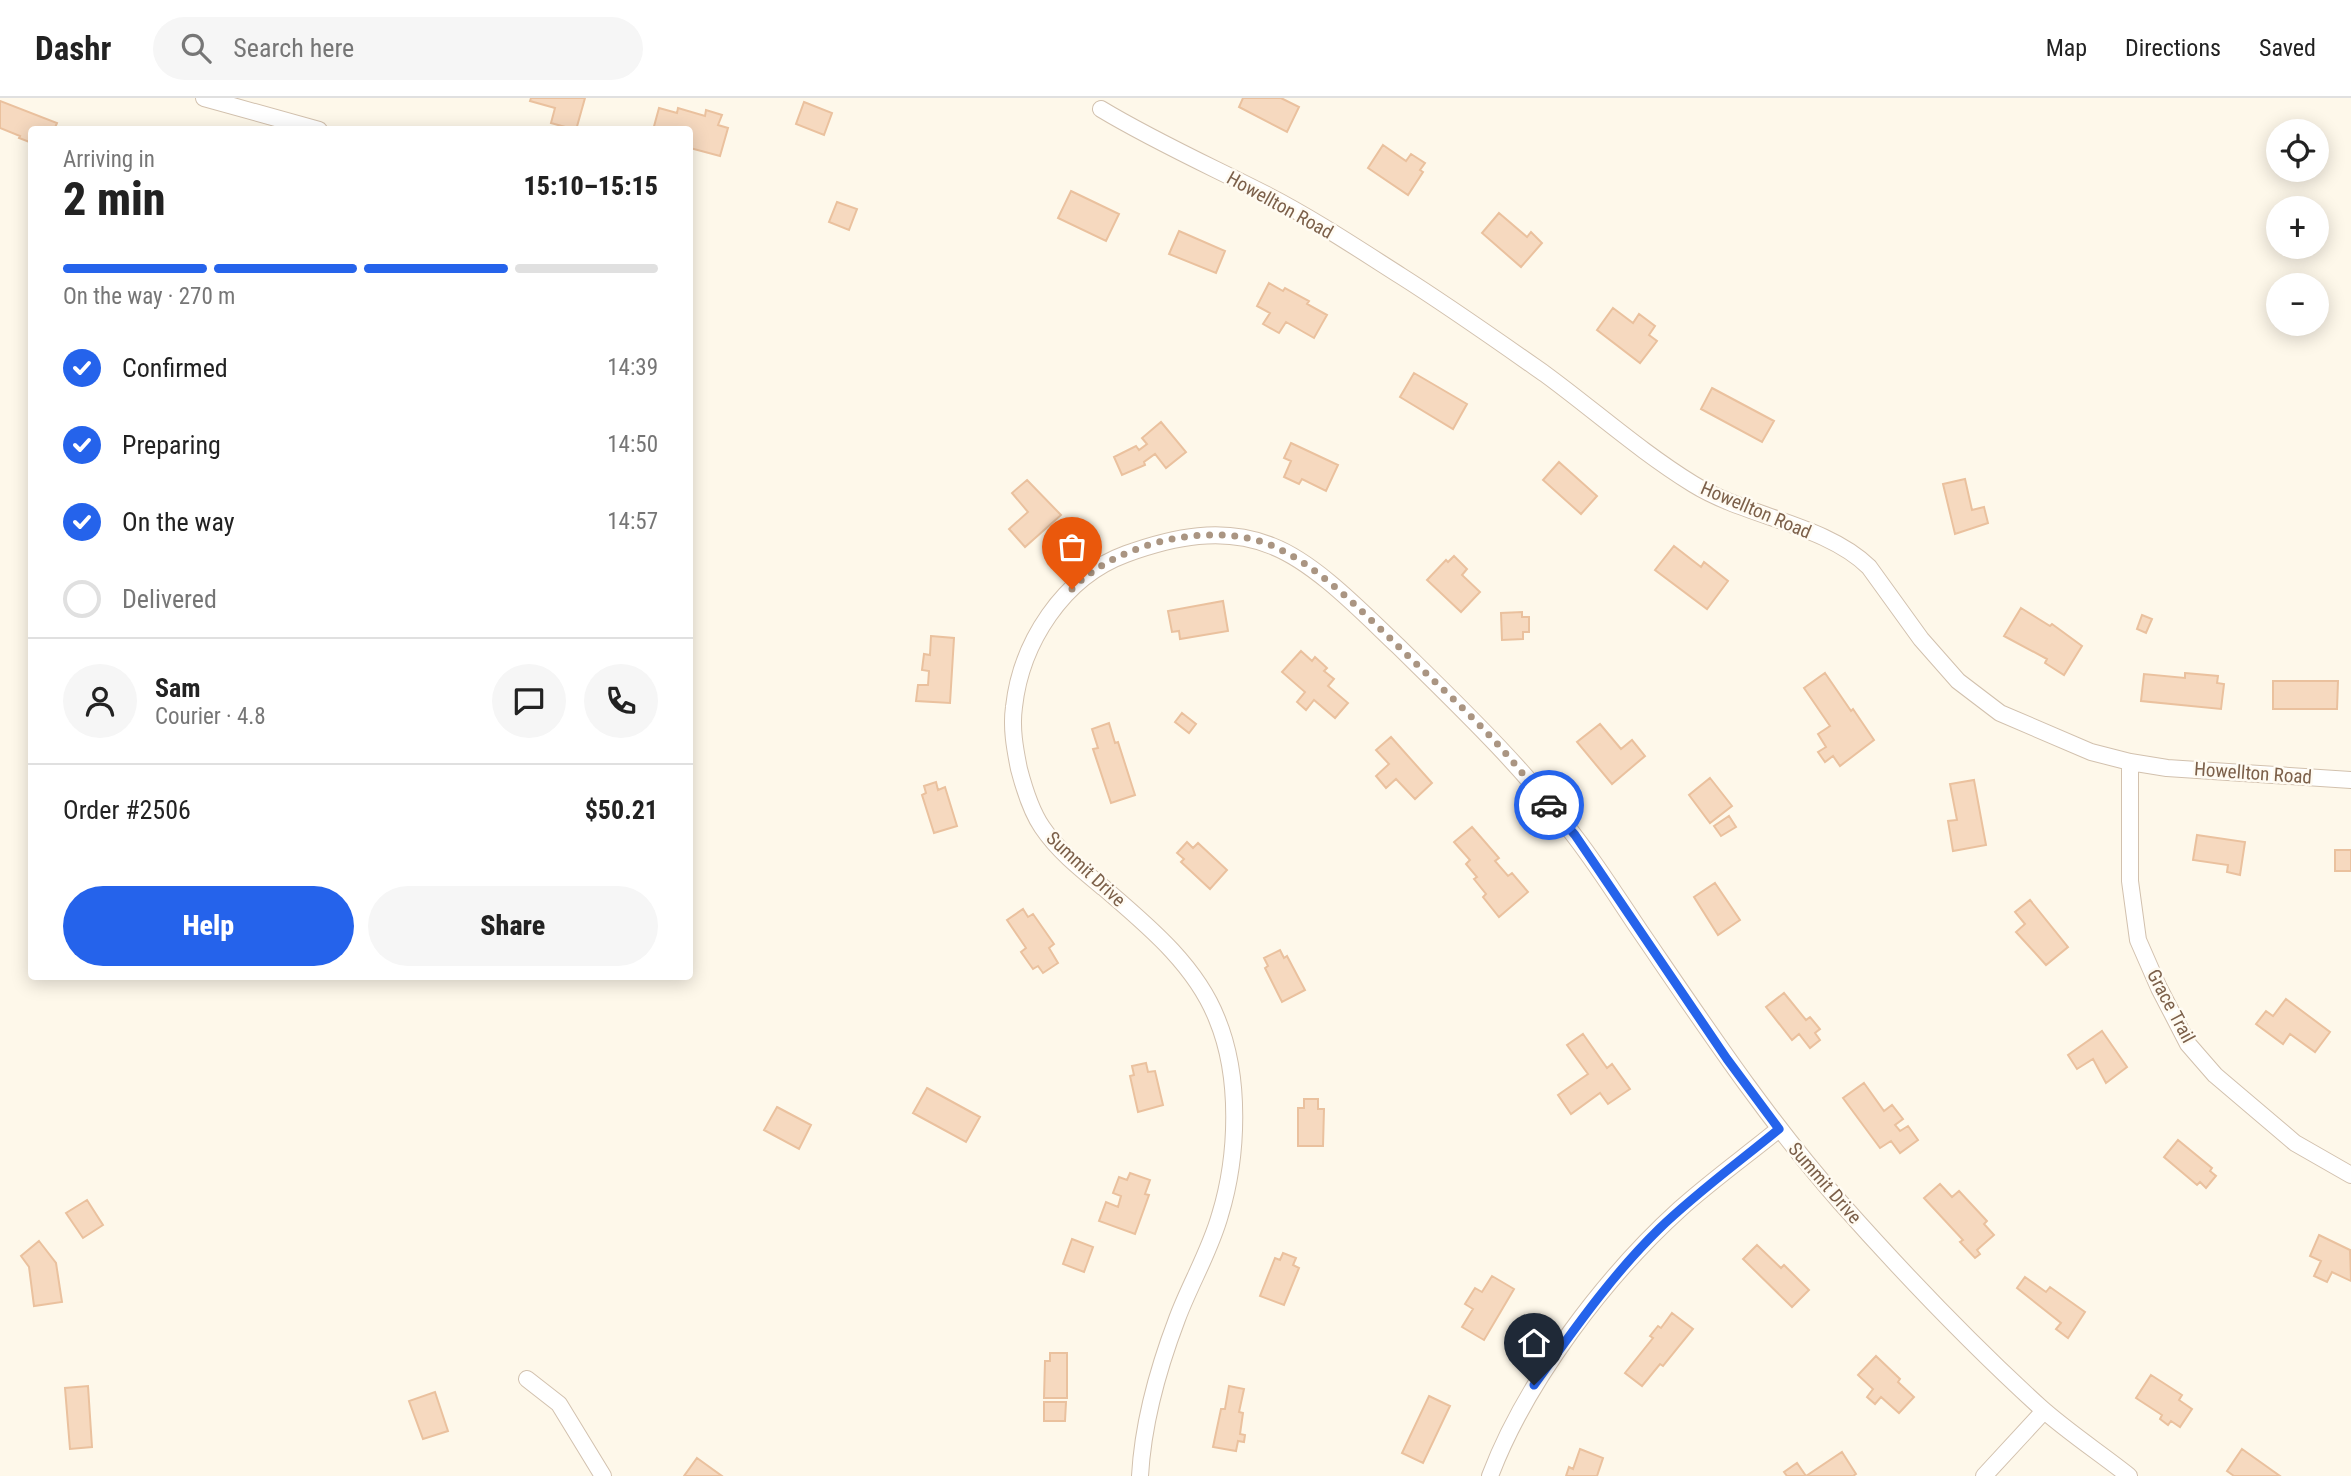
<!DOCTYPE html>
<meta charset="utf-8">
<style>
body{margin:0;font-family:"Roboto Condensed",sans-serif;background:#f6f6f6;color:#222;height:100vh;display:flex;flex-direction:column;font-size:26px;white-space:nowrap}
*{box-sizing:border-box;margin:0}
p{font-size:23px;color:#767676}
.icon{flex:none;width:38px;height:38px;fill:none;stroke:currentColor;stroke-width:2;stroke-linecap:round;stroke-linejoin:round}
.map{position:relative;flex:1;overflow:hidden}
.side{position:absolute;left:28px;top:28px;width:665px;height:854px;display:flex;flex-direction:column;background:#fff;border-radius:7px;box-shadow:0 4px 18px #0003}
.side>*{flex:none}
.tools{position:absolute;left:2266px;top:21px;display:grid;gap:14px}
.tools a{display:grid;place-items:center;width:63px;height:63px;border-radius:50%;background:#fff;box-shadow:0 4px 18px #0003;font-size:35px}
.pin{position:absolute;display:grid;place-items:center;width:60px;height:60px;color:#fff;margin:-72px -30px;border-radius:50% 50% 50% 0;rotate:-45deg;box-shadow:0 0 7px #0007}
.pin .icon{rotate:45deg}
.courier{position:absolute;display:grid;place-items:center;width:70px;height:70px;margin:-35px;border:5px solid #2563eb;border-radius:50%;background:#fff;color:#222;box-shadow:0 2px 9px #0007}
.headline em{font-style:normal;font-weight:800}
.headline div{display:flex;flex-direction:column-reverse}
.headline{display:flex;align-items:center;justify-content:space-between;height:119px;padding:0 35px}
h1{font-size:46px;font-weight:800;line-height:52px}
.bar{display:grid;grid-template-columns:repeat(4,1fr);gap:10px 7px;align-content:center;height:84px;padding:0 35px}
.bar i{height:9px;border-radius:5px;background:#e0e0e0}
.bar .on{background:#2563eb}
.bar p{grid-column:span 4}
.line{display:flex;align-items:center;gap:18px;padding:0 35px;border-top:2px solid #e0e0e0}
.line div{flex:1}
.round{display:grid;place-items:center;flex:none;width:74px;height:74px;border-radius:37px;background:#f6f6f6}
ol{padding:0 35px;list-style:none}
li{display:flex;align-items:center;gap:21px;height:77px}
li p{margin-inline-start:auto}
li .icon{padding:7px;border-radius:50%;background:#2563eb;color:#fff;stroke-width:4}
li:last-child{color:#767676}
li i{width:38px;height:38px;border:4px solid #e0e0e0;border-radius:50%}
.action{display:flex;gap:14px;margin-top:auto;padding:14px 35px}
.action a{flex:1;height:80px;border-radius:42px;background:#2563eb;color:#fff;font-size:28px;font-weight:800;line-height:80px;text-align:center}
.action a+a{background:#f6f6f6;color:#222}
header{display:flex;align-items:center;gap:42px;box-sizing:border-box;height:98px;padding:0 35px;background:#fff;border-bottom:2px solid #e0e0e0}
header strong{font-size:33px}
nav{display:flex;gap:38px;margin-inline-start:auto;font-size:24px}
.search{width:490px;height:63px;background:#f6f6f6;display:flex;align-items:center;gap:18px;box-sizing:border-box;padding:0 24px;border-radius:38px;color:#767676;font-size:26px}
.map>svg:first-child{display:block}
</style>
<header>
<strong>Dashr</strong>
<div class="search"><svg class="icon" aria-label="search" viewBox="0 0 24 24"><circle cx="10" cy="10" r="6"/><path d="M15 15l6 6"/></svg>Search here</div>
<nav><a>Map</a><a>Directions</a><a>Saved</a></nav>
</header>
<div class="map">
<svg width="2351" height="1378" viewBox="0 0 2351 1378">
<rect width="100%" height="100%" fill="#fef8ea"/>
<path fill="#f6d9bf" stroke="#eac19e" stroke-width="2" d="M531,0H585L576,32L551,25L555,10L530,3Z
M1243,0H1281L1299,9L1287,34L1239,9Z
M0,3L57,25L54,32H32V45L19,40L20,38L0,30Z
M804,4L832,15L824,37L796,26Z
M659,10L677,15L678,10L705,18L706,12L722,17L718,27L728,30L720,58L690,50V32H653Z
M1383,47L1406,63L1411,56L1425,65L1420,72L1423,74L1408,97L1368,70Z
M1071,93L1119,116L1106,143L1058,120Z
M837,104L857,111L849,132L829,124Z
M1499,115L1527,139L1531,134L1542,145L1521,169L1482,135Z
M1179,133L1225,153L1216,175L1169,156Z
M1269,185L1283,193L1285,190L1309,203L1307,206L1327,217L1314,240L1286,224L1279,235L1263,226L1270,215L1257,208Z
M1613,210L1633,225L1639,216L1655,228L1649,237L1657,243L1640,265L1597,232Z
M1414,275L1467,306L1453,331L1400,299Z
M1712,290L1774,323L1762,344L1701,311Z
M1161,324L1186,354L1166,370L1155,356L1144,364L1145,367L1122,377L1114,359L1136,348L1139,352L1147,346L1142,340Z
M1291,345L1338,367L1326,393L1302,381L1299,386L1284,379L1291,363L1284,360Z
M1559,364L1597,398L1581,416L1543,382Z
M1965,381L1972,412L1984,409L1988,425L1955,436L1943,386Z
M1027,382L1061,417L1025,449L1009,431L1028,414L1012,395Z
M1674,448L1701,469L1704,464L1728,483L1707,511L1655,472Z
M1454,458L1467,471L1462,477L1480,494L1461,514L1427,482L1446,462L1448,464Z
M1223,503L1228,533L1180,541L1179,533L1172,534L1168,513Z
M2021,510L2050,528L2052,526L2082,548L2064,577L2045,565L2047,561L2004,538Z
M1522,514V519H1529V534H1523V541L1502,542L1501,515Z
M2142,517L2152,521L2146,535L2137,531Z
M931,538L954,540L950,605L916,603L918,587H928L929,573L922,572L924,556L930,557Z
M1301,553L1312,563L1315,559L1327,570L1324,573L1334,581L1328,588L1348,605L1335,620L1314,602L1306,612L1297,604L1305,594L1282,574Z
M1825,575L1851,613L1853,611L1874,642L1840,668L1833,658L1825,664L1818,654L1826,649L1818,636L1830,628L1804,590Z
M2185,575L2218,578L2217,585L2224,586L2221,611L2141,603L2144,576L2185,580Z
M2273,583H2338L2337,611H2273Z
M1182,615L1196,626L1189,635L1175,624Z
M1109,625L1115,645L1118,644L1135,697L1111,705L1093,651L1098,650L1092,631Z
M1600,626L1621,651L1632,642L1645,658L1612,686L1577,644Z
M1391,639L1432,685L1415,701L1396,681L1386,690L1376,678L1389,666L1376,652Z
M1710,680L1732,708L1710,725L1689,697Z
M1974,682L1986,747L1953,753L1948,723L1957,722L1950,686Z
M936,684L938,692L945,689L957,728L934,735L922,697L926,695L924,688Z
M1729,718L1736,729L1721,738L1714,728Z
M1472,729L1499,760L1495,763L1508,778L1512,775L1528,794L1499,819L1483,799L1486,796L1474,781L1477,779L1466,766L1470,762L1454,744Z
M2197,737L2245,744L2240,777L2227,774L2228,767L2193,762Z
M1187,744L1193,750L1198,745L1227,772L1210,791L1181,764L1184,761L1177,755Z
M2335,752H2351V773H2335Z
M1715,785L1740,822L1718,837L1694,799Z
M2030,802L2068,849L2046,867L2016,834L2025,826L2015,814Z
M1023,811L1028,819L1033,816L1054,846L1049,850L1058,865L1043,875L1038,868L1033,871L1021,854L1026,850L1007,822Z
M1280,852L1284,860L1287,858L1305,892L1282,904L1265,870L1268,868L1264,860Z
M1784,895L1806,922L1810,919L1820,931L1815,935L1820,942L1810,950L1799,936L1792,942L1766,909Z
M2286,901L2330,934L2315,954L2290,936L2283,946L2256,926L2266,913L2273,918Z
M2102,933L2127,969L2106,985L2093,961L2077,971L2068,957Z
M1583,936L1607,970L1612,966L1630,991L1608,1006L1600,995L1571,1016L1558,997L1588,976L1567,947Z
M1146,965L1148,974L1155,973L1163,1007L1138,1014L1130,978L1134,977L1132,968Z
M1864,985L1884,1013L1892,1007L1903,1021L1895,1027L1900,1033L1908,1028L1918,1042L1900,1055L1891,1043L1880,1050L1843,1000Z
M927,990L980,1019L966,1044L913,1015Z
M1304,1001H1318V1011H1324L1323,1048H1298V1010H1304Z
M777,1009L811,1027L799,1051L764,1032Z
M2178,1042L2212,1070L2210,1073L2216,1078L2206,1090L2200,1084L2197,1087L2164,1059Z
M1130,1075L1150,1082L1145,1096L1149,1097L1135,1136L1099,1123L1106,1104L1118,1109L1121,1098L1113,1095L1119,1079L1127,1082Z
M1940,1086L1952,1099L1959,1093L1987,1123L1984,1126L1994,1137L1977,1152L1980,1156L1975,1160L1960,1144L1963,1142L1924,1100Z
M87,1102L103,1127L83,1140L66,1115Z
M2319,1137L2350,1152L2351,1183L2332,1174L2327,1184L2314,1178L2321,1163L2310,1158Z
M1072,1141L1093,1149L1084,1174L1063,1166Z
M39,1143L56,1165L62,1204L34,1208L29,1169L21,1158Z
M1757,1147L1781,1170L1784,1167L1809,1192L1792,1209L1743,1161Z
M1283,1155L1296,1160L1293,1167L1299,1170L1284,1207L1260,1198L1275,1160L1280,1162Z
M1492,1178L1514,1191L1484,1242L1462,1229L1473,1211L1465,1206L1475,1190L1482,1194Z
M2025,1179L2046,1194L2050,1189L2085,1214L2068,1240L2056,1231L2061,1225L2017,1190Z
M1672,1215L1693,1231L1663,1268L1660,1266L1642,1288L1625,1275L1653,1240L1650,1238L1658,1228L1661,1230Z
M1050,1255H1067V1300H1044L1045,1263H1050Z
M1876,1258L1900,1281L1898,1284L1914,1299L1899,1315L1881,1299L1875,1306L1867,1299L1873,1291L1858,1277Z
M2151,1277L2182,1297L2179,1302L2192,1311L2180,1329L2171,1323L2168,1327L2160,1321L2162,1317L2136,1300Z
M88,1288L92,1349L70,1351L65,1290Z
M1229,1288L1244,1291L1239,1314L1243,1315L1240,1336L1245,1337L1244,1344L1238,1343L1236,1353L1213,1349L1221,1311H1225Z
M435,1294L448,1333L423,1341L409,1303Z
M1429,1298L1450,1308L1423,1365L1402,1355Z
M1044,1304H1066L1065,1323H1044Z
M1580,1351L1603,1360L1597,1378H1566L1569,1369L1573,1371Z
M2242,1351L2280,1378H2234L2227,1373Z
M1842,1354L1856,1376L1853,1378H1787L1784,1374L1797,1365L1806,1378Z
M697,1360L722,1378H684Z"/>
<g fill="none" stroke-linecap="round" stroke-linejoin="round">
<defs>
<path id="minor" d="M204,0L319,32
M1101,11C1154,43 1210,68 1265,96C1312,120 1357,150 1401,178C1450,209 1498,243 1545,276C1594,312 1641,354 1693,386C1746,419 1825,426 1869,469L1921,541L1958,583L2000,615L2091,654L2130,664L2167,670L2351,682
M2130,664V783L2138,842L2159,890L2188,946L2215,977L2295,1045L2351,1077
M527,1281L559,1306L603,1378
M1140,1378C1143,1324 1158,1271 1177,1221C1190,1186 1210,1153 1220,1117C1238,1058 1241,979 1217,921C1196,867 1147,827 1104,790C1082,772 1058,753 1042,729C1031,713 1024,690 1019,671C1015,651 1011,630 1014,609C1021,545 1063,479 1126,456C1173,439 1223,428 1272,448C1316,465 1363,515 1398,548C1460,609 1524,670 1576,740C1599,770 1619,802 1640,833C1703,925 1765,1019 1840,1104C1903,1175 1970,1245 2040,1309C2068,1334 2100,1355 2129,1378
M1490,1378C1526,1283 1605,1179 1680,1111C1711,1083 1746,1058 1779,1031
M1984,1378L2044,1313"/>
</defs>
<use href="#minor" stroke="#d2c1ae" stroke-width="18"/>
<use href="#minor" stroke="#fff" stroke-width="16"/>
</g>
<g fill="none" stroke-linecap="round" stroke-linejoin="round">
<path stroke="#aa9582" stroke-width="7" stroke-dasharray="0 12.6" d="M1072,491C1117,444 1216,421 1275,449C1321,470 1359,511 1395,545C1426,576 1460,606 1490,638C1511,660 1529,684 1549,707"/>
<path stroke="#2563eb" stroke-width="9" d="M1534,1287C1573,1233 1611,1178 1659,1131C1696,1095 1739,1064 1779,1031L1727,961L1575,737L1549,707"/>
</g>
<g text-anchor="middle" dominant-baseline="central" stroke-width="5" stroke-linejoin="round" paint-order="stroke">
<g font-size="19" fill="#7c604a" stroke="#fffbf2">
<text transform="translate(1280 107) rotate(29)">Howellton Road</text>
<text transform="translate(1756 412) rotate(23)">Howellton Road</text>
<text transform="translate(2253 675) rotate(4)">Howellton Road</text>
<text transform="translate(1086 771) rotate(43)">Summit Drive</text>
<text transform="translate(2171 908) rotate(62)">Grace Trail</text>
<text transform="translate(1825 1085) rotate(49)">Summit Drive</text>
</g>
</g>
</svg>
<div class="tools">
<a><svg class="icon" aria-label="locate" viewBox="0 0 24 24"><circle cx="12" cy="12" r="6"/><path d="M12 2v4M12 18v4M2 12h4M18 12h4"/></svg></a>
<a>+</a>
<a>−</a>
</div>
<div class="pin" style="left:1072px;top:491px;background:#ea580c"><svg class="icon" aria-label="bag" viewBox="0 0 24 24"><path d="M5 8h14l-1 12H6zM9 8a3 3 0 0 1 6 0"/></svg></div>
<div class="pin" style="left:1534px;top:1287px;background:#1f2937"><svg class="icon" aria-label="home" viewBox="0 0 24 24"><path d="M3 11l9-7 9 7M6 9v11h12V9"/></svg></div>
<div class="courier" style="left:1549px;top:707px"><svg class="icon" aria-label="car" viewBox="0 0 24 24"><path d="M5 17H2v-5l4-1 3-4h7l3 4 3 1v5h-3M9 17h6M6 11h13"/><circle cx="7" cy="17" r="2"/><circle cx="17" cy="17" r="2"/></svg></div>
<section class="side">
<div class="headline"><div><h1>2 min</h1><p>Arriving in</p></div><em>15:10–15:15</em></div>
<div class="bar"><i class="on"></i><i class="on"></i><i class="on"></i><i></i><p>On the way · 270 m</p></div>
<ol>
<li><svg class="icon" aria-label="check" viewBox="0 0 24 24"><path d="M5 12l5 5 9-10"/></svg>Confirmed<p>14:39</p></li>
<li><svg class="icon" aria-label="check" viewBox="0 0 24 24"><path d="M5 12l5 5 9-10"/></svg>Preparing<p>14:50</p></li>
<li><svg class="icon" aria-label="check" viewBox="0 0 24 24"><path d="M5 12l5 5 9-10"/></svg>On the way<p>14:57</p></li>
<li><i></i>Delivered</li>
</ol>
<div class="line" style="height:126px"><a class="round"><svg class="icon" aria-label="person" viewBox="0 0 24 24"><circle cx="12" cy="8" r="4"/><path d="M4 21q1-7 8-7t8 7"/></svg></a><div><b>Sam</b><p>Courier · 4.8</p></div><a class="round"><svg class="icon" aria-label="chat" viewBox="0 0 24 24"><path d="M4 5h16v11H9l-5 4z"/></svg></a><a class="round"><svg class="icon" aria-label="phone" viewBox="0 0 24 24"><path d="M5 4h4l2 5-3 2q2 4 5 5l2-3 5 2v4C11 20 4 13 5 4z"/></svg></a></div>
<div class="line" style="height:91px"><div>Order #2506</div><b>$50.21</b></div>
<div class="action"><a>Help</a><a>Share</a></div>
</section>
</div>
